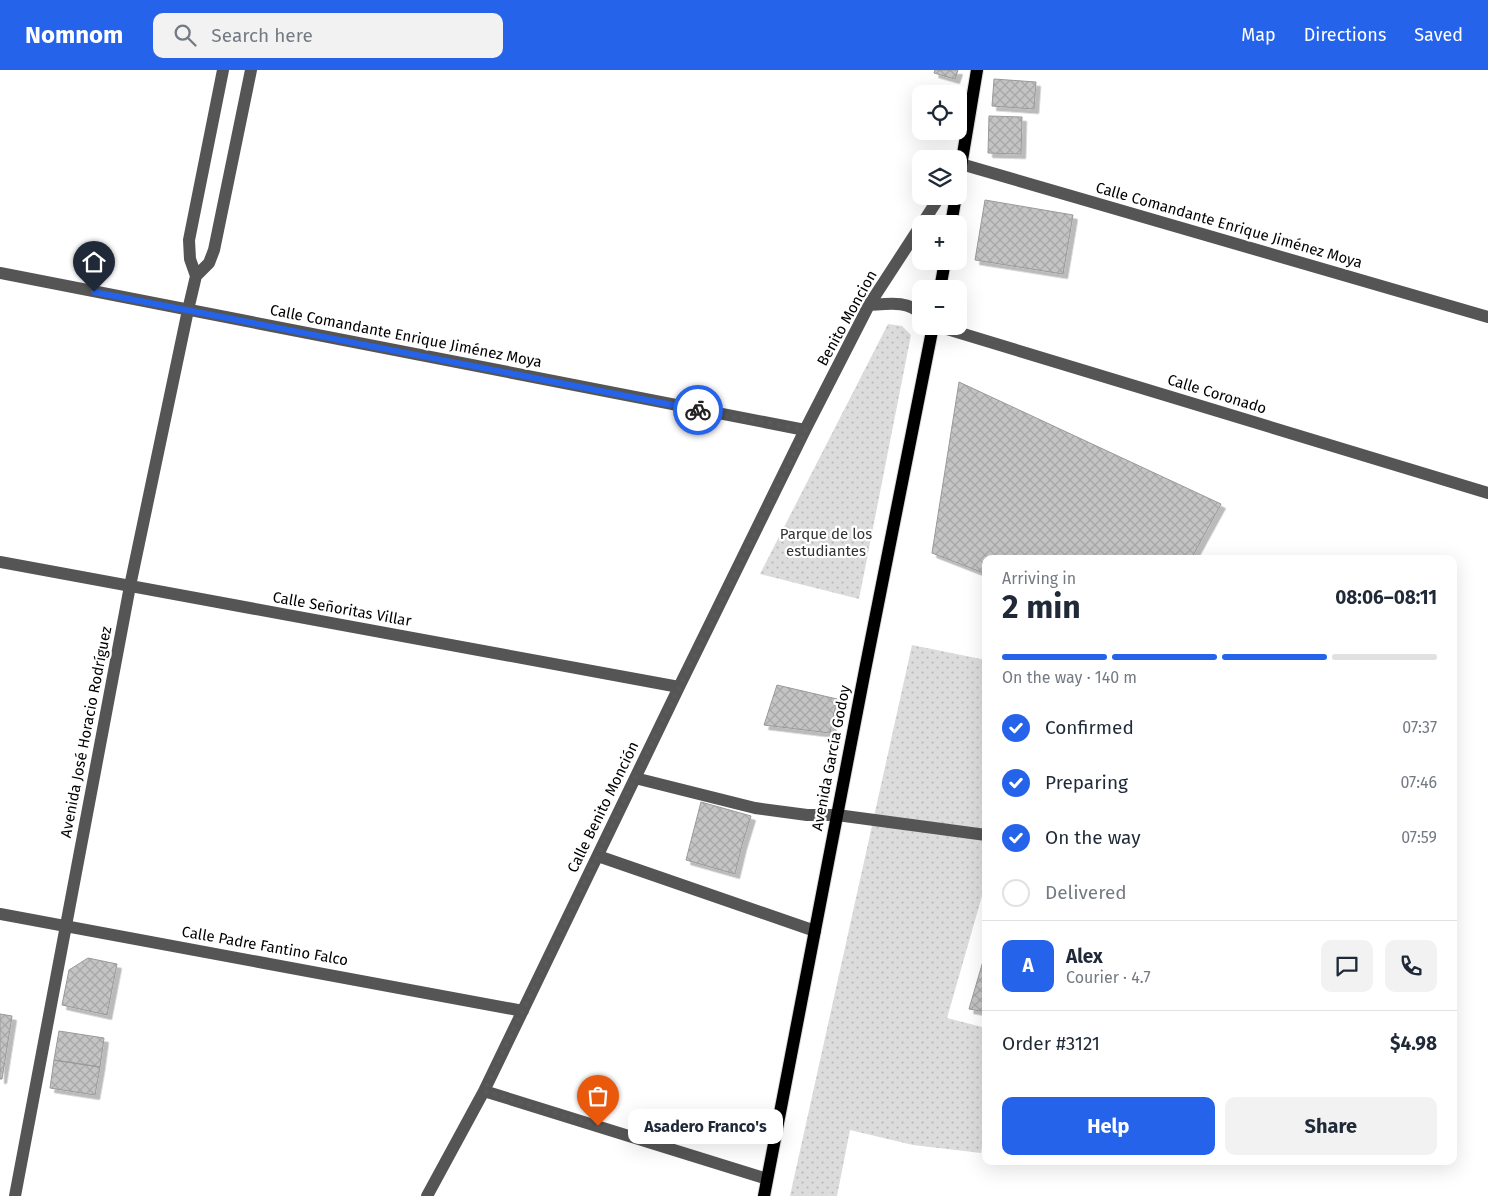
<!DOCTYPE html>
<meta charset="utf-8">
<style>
body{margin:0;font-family:"Fira Sans",sans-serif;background:#f2f2f3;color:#1f2937;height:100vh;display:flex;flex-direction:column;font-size:19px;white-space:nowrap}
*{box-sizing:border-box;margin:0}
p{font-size:16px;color:#747a83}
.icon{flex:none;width:28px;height:28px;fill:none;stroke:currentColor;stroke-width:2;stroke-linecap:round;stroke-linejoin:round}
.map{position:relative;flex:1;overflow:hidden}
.sheet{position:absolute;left:982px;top:485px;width:475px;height:610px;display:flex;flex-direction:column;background:#fff;border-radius:10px;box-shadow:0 5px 20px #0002}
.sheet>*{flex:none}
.tools{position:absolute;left:912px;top:15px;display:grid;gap:10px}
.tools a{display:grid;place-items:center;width:55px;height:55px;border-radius:10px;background:#fff;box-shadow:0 5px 20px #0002;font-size:25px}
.pin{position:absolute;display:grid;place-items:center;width:42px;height:42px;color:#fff;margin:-51px -21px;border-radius:50% 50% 50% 0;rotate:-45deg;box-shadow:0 0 5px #0007}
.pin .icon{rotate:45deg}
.courier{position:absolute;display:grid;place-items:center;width:50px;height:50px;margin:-25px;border:4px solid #2563eb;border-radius:50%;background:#fff;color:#222;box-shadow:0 1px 6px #0007}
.bubble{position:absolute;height:35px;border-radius:10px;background:#fff;box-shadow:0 5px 20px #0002;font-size:16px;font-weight:700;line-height:35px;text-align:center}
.head em{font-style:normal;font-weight:700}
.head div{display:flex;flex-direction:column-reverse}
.head{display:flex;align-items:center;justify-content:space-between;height:85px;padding:0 20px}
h1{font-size:32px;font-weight:700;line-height:38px}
.bar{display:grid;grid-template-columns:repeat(4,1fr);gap:8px 5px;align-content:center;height:60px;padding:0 20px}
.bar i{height:6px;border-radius:4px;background:#e0e1e3}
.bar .active{background:#2563eb}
.bar p{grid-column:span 4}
.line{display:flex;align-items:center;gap:12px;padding:0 20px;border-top:1px solid #e0e1e3}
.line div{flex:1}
.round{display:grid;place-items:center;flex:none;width:52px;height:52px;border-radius:10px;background:#f2f2f3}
ol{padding:0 20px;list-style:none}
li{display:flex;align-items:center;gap:15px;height:55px}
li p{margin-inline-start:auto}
li .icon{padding:5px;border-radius:50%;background:#2563eb;color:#fff;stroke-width:4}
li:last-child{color:#747a83}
li i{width:28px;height:28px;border:2px solid #e0e1e3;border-radius:50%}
.cta{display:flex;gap:10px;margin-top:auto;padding:10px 20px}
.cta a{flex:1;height:58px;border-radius:10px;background:#2563eb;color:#fff;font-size:20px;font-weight:700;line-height:58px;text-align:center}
.cta a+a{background:#f2f2f3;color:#1f2937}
header{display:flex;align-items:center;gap:30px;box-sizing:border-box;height:70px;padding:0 25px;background:#2563eb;color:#fff}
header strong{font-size:24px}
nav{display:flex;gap:28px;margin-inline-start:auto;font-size:18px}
.search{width:350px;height:45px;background:#f2f2f3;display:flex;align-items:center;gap:12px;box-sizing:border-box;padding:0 18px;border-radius:10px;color:#747a83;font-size:19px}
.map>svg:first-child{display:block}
</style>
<header>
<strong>Nomnom</strong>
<div class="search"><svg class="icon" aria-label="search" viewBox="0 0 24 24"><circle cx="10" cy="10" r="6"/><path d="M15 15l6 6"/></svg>Search here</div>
<nav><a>Map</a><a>Directions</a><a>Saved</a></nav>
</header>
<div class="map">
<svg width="1488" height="1126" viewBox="0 0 1488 1126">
<defs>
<pattern id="park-dots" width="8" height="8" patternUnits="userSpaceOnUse" patternTransform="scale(1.25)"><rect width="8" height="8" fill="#dcdcdc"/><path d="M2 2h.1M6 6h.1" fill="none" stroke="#bbb" stroke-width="1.8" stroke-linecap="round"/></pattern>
<pattern id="building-cross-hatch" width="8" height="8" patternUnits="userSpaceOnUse" patternTransform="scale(1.25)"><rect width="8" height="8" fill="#c4c4c4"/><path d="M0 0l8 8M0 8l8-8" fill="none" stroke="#a7a7a7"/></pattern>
<filter id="shadow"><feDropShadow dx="4.5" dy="4.5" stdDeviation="0" flood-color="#0004"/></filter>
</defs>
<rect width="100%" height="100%" fill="#fff"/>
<path fill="url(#park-dots)" d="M888,254L902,256L911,265L859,529L760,504Z
M912,575L986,590V812L947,948L986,958V1056L981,1083L913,1075L850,1060L837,1126H790Z"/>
<path fill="url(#building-cross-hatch)" stroke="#999" filter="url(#shadow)" d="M935,0H958L955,9L934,3Z
M994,9L1036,12L1034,39L992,36Z
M989,46L1022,47L1021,84L988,83Z
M985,130L1073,145L1063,204L975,190Z
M959,312L1221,434L1191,489H986V504L932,483Z
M777,615L837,629L830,663L764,655Z
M701,732L751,746L742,775L735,804L686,790Z
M986,881V942L969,939Z
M88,888L117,894L107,945L62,935L69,900Z
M0,944L12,946L2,1009H0Z
M59,961L104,968L100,997L54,990Z
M54,990L100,997L95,1025L50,1018Z"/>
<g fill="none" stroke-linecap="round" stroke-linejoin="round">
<defs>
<path id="major" d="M959,108L977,0
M951,154L956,126
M940,219L945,191
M764,1126L865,600L933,256"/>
</defs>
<use href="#major" stroke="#dbdbdb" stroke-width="14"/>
<path stroke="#555" stroke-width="12" d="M959,97L961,94L1488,247
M922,154L940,126
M0,203L805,360
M196,206L190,189L189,170L223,0
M869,235C887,234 908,230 921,244
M937,256L1488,423
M0,492L679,617
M635,708L755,738L807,745H837L986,765
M598,786L815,861
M0,844L523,941
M484,1021L767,1109
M15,1126L130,516L188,240L196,206L209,193L214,180L251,0
M427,1126L484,1021L679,617L805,360L869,235L921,155"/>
<use href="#major" stroke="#000" stroke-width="12"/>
</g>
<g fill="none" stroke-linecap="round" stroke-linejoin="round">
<path stroke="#595959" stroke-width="5" stroke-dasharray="0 9" d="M598,1056L484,1021L679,617L806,360L698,340"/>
<path stroke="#2563eb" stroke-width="6" d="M94,222L698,340"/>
</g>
<g text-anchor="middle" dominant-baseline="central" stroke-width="4.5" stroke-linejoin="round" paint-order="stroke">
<g font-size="15" fill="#000" stroke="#fff">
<text transform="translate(1229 155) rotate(16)">Calle Comandante Enrique Jiménez Moya</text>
<text transform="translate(847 248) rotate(-61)">Benito Moncion</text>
<text transform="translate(406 266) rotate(11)">Calle Comandante Enrique Jiménez Moya</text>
<text transform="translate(1217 324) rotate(17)">Calle Coronado</text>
<text transform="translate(342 539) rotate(10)">Calle Señoritas Villar</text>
<text transform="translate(86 662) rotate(-79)">Avenida José Horacio Rodríguez</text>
<text transform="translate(831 688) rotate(-79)">Avenida García Godoy</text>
<text transform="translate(603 737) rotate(-64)">Calle Benito Monción</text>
<text transform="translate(265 876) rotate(10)">Calle Padre Fantino Falco</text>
</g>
<g font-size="15" fill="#333" stroke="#fff">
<text x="826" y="464">Parque de los<tspan x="826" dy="17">estudiantes</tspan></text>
</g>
</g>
</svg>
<div class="tools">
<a><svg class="icon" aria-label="locate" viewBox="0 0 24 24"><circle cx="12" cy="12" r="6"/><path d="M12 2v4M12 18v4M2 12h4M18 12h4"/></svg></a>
<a><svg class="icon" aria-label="layers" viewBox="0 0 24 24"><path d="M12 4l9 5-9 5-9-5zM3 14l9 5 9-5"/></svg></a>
<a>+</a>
<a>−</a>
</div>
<div class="pin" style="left:598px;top:1056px;background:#ea580c"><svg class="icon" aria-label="bag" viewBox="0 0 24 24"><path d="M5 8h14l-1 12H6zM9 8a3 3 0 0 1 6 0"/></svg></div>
<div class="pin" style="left:94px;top:222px;background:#1f2937"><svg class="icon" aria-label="home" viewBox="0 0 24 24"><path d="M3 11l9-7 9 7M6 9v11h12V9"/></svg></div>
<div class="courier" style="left:698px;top:340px"><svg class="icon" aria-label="bike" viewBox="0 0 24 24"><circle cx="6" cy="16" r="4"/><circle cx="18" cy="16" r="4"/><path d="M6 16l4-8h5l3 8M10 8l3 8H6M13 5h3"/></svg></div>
<div class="bubble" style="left:628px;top:1039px;width:155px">Asadero Franco's</div>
<section class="sheet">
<div class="head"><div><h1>2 min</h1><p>Arriving in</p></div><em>08:06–08:11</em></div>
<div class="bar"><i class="active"></i><i class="active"></i><i class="active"></i><i></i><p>On the way · 140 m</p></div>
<ol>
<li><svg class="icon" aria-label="check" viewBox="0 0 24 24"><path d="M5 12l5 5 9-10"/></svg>Confirmed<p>07:37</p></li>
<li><svg class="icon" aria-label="check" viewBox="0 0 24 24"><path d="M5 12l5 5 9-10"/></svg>Preparing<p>07:46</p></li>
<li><svg class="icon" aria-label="check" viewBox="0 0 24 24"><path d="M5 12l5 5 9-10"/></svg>On the way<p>07:59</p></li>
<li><i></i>Delivered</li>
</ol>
<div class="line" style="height:90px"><b class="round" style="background:#2563eb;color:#fff">A</b><div><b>Alex</b><p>Courier · 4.7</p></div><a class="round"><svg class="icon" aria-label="chat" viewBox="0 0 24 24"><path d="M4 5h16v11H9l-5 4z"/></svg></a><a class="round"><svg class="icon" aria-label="phone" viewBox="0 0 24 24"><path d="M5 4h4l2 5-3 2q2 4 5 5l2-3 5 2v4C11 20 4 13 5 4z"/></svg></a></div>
<div class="line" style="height:65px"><div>Order #3121</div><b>$4.98</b></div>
<div class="cta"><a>Help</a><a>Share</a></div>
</section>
</div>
